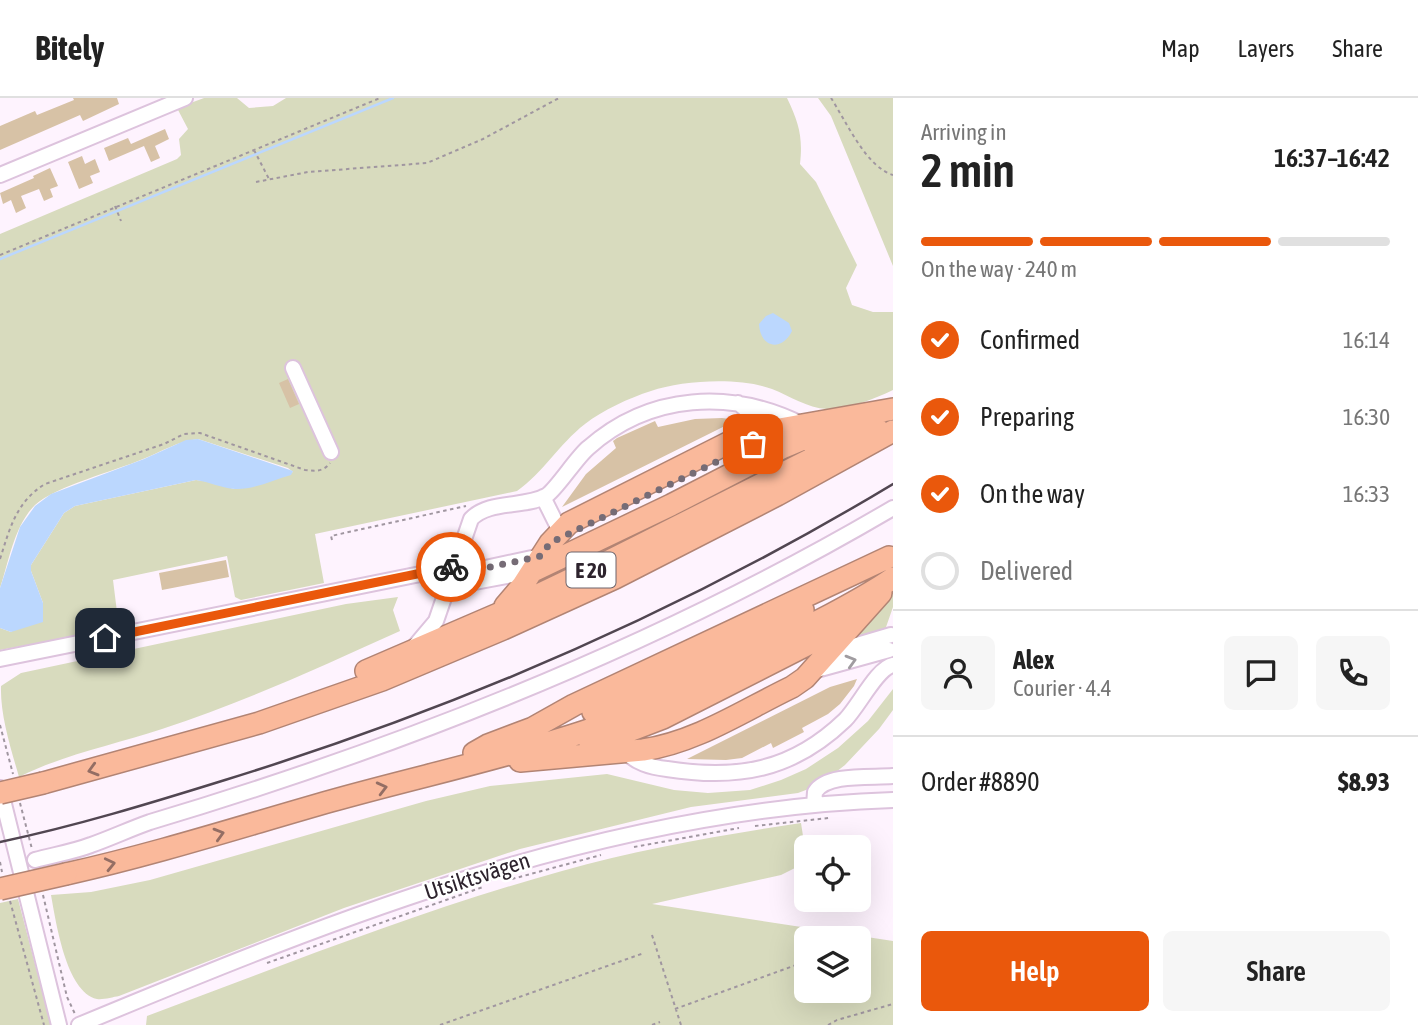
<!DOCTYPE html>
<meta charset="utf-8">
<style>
body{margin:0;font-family:"Asap Condensed",sans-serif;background:#f6f6f6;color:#222;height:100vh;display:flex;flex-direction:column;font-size:26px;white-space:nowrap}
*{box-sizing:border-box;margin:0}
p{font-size:23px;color:#767676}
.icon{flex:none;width:38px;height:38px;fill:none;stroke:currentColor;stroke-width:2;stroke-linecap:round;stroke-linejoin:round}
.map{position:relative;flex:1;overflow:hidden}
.panel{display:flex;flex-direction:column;background:#fff;width:525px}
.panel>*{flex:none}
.buttons{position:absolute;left:794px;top:737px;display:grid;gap:14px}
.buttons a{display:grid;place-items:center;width:77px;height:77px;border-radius:10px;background:#fff;box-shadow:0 7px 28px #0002;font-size:35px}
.pin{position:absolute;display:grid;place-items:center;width:60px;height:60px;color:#fff;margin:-30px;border-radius:14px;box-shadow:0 4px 10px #0006}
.courier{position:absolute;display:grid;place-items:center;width:70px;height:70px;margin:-35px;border:5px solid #ea580c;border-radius:50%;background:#fff;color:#222;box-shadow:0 2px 9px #0007}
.overview em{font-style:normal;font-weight:600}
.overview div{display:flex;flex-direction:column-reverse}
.overview{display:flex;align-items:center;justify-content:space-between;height:119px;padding:0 28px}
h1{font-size:46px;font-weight:600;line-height:52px}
.bar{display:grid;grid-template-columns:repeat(4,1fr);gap:10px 7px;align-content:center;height:84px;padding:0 28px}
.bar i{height:9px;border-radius:5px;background:#e0e0e0}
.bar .current{background:#ea580c}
.bar p{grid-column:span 4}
.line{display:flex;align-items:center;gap:18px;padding:0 28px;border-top:2px solid #e0e0e0}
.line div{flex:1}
.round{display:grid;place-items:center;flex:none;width:74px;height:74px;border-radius:10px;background:#f6f6f6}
ol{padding:0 28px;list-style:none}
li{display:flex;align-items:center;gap:21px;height:77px}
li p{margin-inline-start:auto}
li .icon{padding:7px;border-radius:50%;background:#ea580c;color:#fff;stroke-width:4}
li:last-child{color:#767676}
li i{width:38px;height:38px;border:4px solid #e0e0e0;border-radius:50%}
.primary-button{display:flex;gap:14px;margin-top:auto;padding:14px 28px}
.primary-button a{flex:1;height:80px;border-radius:10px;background:#ea580c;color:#fff;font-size:28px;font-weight:600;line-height:80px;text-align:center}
.primary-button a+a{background:#f6f6f6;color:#222}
header{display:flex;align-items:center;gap:42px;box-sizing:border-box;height:98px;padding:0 35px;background:#fff;border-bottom:2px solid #e0e0e0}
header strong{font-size:33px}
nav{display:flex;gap:38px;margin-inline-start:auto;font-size:24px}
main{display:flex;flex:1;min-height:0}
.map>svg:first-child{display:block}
</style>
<header>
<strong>Bitely</strong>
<nav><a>Map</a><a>Layers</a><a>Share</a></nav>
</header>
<main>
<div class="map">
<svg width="893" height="927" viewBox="0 0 893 927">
<rect width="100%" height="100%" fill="#fef3fe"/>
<path fill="#d8dbbe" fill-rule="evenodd" d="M204,0H237L249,10L273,8L286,0H787C799,25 803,39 800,66L816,84L857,167L846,190L852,207L873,214H893V292C874,301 849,311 827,311C807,310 790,298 772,291C740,279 683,282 651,293C629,300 603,312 585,326C559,346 543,375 517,393L315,436L324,485L241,502L235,499L227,458L113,482L119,530L0,552V530L11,534L43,505L31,473V467L64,415L75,408L196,382L211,384L234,391L293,374L288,370L198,341C178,343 161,354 143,361C115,373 56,388 35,407C14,428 9,463 0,490V136L177,61L181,57L179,41L188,31L177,10Z
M818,0H893V168L831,18Z
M893,494V509L885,532L848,544Z
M398,499L393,512L400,533C322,568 243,605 162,631C114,647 65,656 19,679C11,651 0,617 1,588L21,575L346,506Z
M893,591V612L879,631L845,667L819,687L798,695L691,709L520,751L344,810L119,898C113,899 103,902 97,901C66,894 56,824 51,797L91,794L150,782L426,703L490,688L607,676L674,692L708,695L750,692L781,682L806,671L838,650L868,623Z
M801,725L807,764L781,777L652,806L893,843V927H146L147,918C284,867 421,812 562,773C640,751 721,737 801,725ZM807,840H859V892H807Z
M18,801L51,927H0V805Z"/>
<path fill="#bbd7fe" d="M773,215L789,225L792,233C782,254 760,250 759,226L766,218Z
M198,341L293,373L291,377C273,382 253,392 235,391C222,390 209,384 196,382L75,408L64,415L31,467V473L43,505V524L11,534L0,530V490L20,429L35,408L51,396L144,361L186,342Z"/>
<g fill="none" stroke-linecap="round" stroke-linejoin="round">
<path stroke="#bbd7fe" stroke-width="2.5" d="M0,161L393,0"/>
</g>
<path fill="#d7c2a6" d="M73,0H117L119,6L83,23L80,17L0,52V28L35,13L37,17L74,2Z
M165,31L169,41L155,48L160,60L151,64L144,48L109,63L104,50L128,40L131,46Z
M82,58L85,66L95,61L100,74L90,78L93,85L79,91L68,64Z
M50,70L58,88L50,91L53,99L44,103L39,91L21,98L26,110L16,115L11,102L3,106L0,95L34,80L33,78Z
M288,281L299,306L290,310L279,285Z
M722,320L737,322L562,409L586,376L616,350L613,343L617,340L655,323L658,329L695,321Z
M226,462L229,479L162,492L159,475Z
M857,581L854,588L840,606L828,616L802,630L804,634L773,650L771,645L742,660L726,662L687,661L830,589Z"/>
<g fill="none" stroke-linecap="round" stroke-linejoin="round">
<defs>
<path id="minor" d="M0,77L185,0
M293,270L331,354
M738,305L751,316L753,328L752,336
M543,399L560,433
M453,477L541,458
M448,489L533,473
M414,549L436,523L471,421C489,402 524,410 546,398C556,392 576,360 588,350C650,295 732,291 803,327
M830,555L891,537
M0,561L455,469
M813,573L889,552
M624,653C637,665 649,669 667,671C737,682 792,673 845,622C859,608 877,570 893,567
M0,690L59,927
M814,707L815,694C827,675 872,680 893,678
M35,762C53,757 73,754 91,747C111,740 130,731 150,724C408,647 660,547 893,410
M79,927C339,819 607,711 893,702"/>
<path id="highway" d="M815,351L875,324
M533,473L671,407L784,349L827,331
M505,508L523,487L550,445L569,425L734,342L752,336L893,311
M366,573L496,517L607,464L833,350
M593,614C664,586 737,552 803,512
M590,648L663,620L848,526
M474,655L488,647L533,630L574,607L889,459
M520,663L643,652C697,644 744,612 792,589L805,580L881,495
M43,685L259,625L382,582L503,531L615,480L777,397L893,333
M66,776C156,756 243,728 331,703C416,679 502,661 586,633C656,609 722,574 787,540C823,520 860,503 893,480"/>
</defs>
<use href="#minor" stroke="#ddc3dd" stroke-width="18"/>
<use href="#highway" stroke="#b28474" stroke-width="24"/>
<path stroke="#a096a0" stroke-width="2" stroke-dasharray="3.5 3.5" stroke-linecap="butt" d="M831,0C846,23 866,69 893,77
M254,52L269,81
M256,84L308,74L427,65L483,41L559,0
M115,108L121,123
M0,157L380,0
M332,442L331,438L466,408
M0,461C10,430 16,404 45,386L164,346L184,336L200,335L305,372C316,373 323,374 330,365
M0,627L13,676
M20,705L32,751
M755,728L829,720
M634,749L739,730
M0,764L2,774
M512,781L601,757
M43,797L67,899L75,916
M10,803L44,927
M652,837L681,927
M267,865L483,789
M675,911L807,863
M440,927L644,855
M652,927L660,924
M828,927L837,922L893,906"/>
<use href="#minor" stroke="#fff" stroke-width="14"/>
<use href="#highway" stroke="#fab99b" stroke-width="21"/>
<path stroke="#514651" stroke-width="2.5" d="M0,744C76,728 151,705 225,682C458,610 684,512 893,386"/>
<defs>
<path id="highway-bridge" d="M0,695L43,685
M0,791L66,776"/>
</defs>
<use href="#highway-bridge" stroke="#b28474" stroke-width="24" stroke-linecap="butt"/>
<use href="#highway-bridge" stroke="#fab99b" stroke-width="21"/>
</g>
<defs><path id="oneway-chevron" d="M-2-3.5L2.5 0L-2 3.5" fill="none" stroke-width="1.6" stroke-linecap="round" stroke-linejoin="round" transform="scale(1.75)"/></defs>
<use stroke="#a09ca0" href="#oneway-chevron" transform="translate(851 563) rotate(-16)"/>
<g stroke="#946e64">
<use href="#oneway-chevron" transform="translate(93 672) rotate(164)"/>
<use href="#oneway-chevron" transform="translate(382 690) rotate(-14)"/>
<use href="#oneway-chevron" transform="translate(219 736) rotate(-16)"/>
<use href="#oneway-chevron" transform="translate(110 766) rotate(-13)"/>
</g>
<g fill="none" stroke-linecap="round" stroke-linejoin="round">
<path stroke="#766c76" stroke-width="7" stroke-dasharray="0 12.6" d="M451,469H455L453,477L541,458L550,445L753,346"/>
<path stroke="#ea580c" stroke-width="9" d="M105,540L451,469"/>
</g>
<g text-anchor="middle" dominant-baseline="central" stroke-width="5" stroke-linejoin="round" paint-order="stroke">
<rect fill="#fff" stroke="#6c656c" stroke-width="2" x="566.5" y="454.5" width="49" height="35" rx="5"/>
<g font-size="21" font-weight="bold" fill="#2d232d">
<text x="591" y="472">E 20</text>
</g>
<g font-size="23" fill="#2d232d" stroke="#fff">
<text transform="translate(477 778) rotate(-18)">Utsiktsvägen</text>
</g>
</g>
</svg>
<div class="buttons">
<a><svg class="icon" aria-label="locate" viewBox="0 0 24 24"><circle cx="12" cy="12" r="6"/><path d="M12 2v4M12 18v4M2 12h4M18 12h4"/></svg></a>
<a><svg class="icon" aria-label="layers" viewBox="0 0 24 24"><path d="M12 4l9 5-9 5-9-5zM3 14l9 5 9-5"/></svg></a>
</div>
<div class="pin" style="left:753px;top:346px;background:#ea580c"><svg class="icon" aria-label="bag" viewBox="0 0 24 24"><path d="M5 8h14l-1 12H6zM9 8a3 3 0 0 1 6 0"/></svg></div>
<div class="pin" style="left:105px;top:540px;background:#1f2937"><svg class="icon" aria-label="home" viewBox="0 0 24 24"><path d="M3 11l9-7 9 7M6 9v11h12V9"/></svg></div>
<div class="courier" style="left:451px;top:469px"><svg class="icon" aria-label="bike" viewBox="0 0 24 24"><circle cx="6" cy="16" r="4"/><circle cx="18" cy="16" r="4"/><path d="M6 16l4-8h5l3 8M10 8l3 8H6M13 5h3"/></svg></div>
</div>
<section class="panel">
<div class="overview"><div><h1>2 min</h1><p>Arriving in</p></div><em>16:37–16:42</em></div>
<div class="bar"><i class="current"></i><i class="current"></i><i class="current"></i><i></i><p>On the way · 240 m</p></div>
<ol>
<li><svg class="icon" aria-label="check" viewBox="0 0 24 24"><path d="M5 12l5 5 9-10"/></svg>Confirmed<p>16:14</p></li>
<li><svg class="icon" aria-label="check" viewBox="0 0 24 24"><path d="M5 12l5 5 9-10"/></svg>Preparing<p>16:30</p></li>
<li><svg class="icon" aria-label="check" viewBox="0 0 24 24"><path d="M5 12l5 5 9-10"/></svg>On the way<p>16:33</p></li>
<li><i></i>Delivered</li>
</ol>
<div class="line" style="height:126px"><a class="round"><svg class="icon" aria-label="person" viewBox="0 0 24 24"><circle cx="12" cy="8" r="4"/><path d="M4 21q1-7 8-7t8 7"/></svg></a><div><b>Alex</b><p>Courier · 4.4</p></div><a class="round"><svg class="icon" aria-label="chat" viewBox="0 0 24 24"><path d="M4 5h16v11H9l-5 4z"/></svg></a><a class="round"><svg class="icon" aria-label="phone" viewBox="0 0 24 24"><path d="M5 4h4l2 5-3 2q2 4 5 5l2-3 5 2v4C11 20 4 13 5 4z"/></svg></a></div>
<div class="line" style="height:91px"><div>Order #8890</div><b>$8.93</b></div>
<div class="primary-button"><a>Help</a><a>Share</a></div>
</section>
</main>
